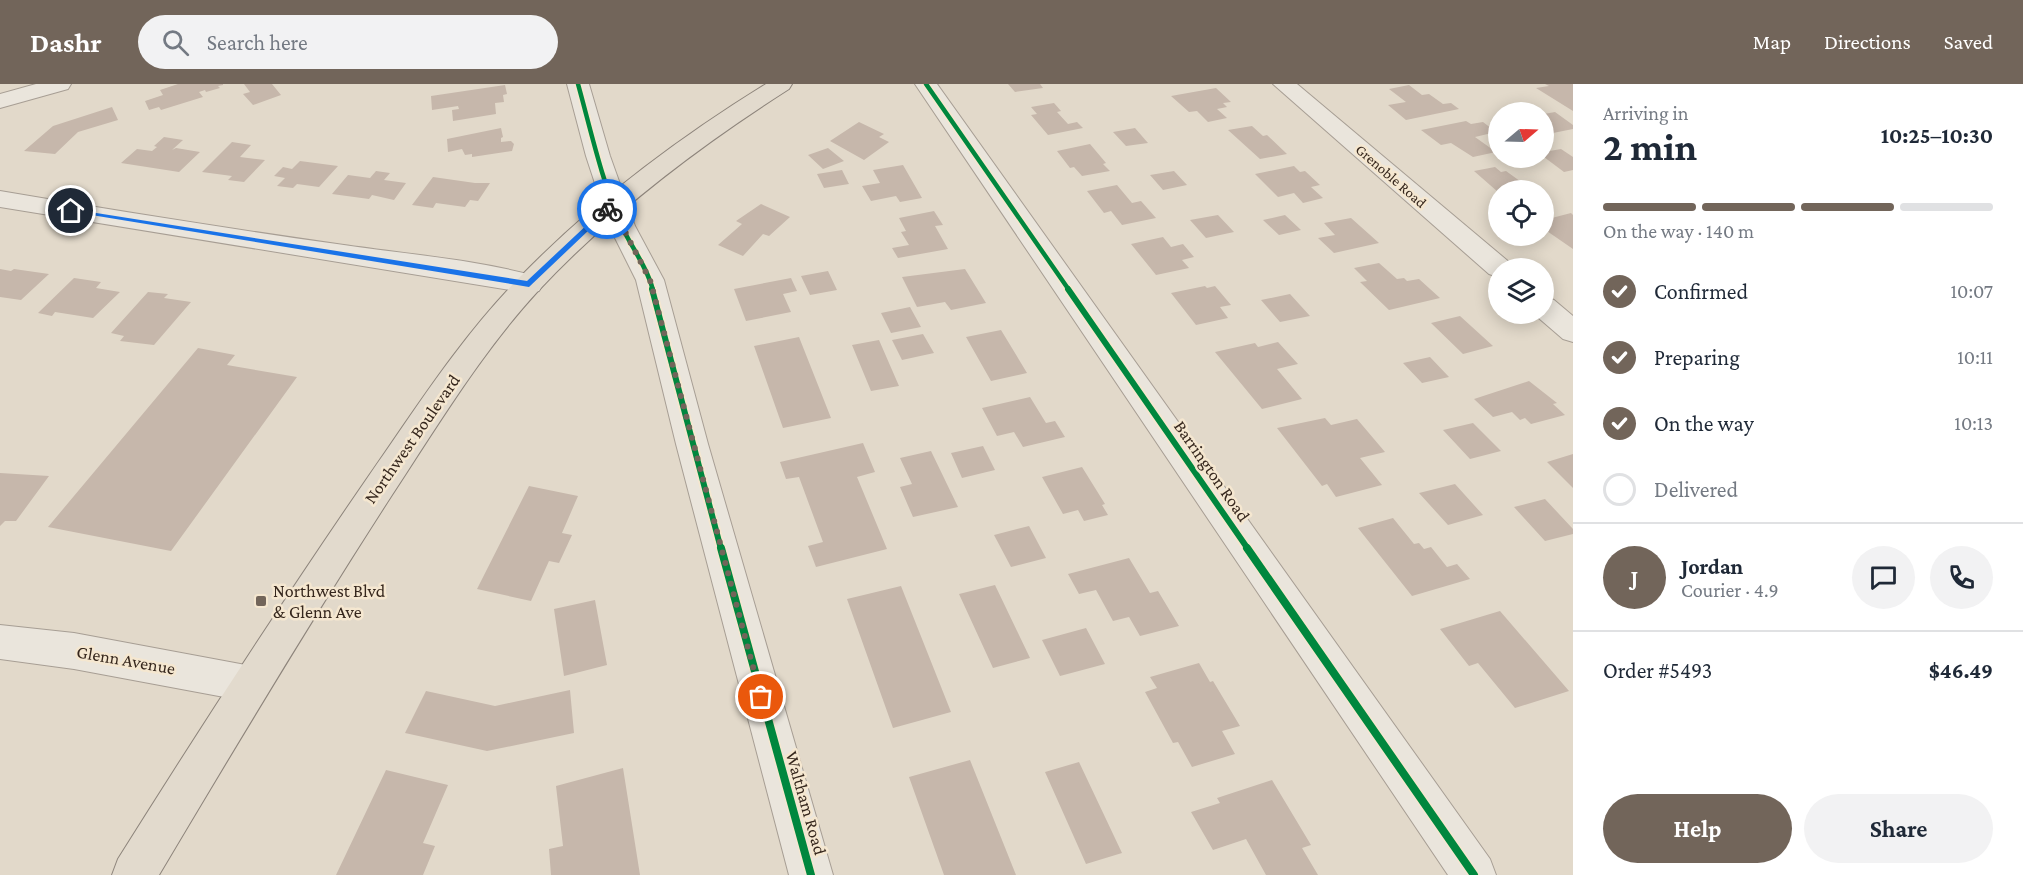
<!DOCTYPE html>
<meta charset="utf-8">
<style>
body{margin:0;font-family:"Crimson Pro",serif;background:#f2f2f3;color:#1f2937;height:100vh;display:flex;flex-direction:column;font-size:22px;white-space:nowrap}
*{box-sizing:border-box;margin:0}
p{font-size:20px;color:#747a83}
.icon{flex:none;width:33px;height:33px;fill:none;stroke:currentColor;stroke-width:2;stroke-linecap:round;stroke-linejoin:round}
.map{position:relative;flex:1;overflow:hidden}
.sheet{display:flex;flex-direction:column;background:#fff;width:450px}
.sheet>*{flex:none}
.needle{width:39px;rotate:71deg}
.buttons{position:absolute;left:1488px;top:18px;display:grid;gap:12px}
.buttons a{display:grid;place-items:center;width:66px;height:66px;border-radius:50%;background:#fff;box-shadow:0 3px 15px #0003;font-size:30px}
.pin{position:absolute;display:grid;place-items:center;width:51px;height:51px;color:#fff;margin:-26px;border:3px solid #fff;border-radius:50%;box-shadow:0 2px 6px #0007}
.courier{position:absolute;display:grid;place-items:center;width:60px;height:60px;margin:-30px;border:4px solid #1a73e8;border-radius:50%;background:#fff;color:#222;box-shadow:0 2px 8px #0007}
.headline em{font-style:normal;font-weight:700}
.headline div{display:flex;flex-direction:column-reverse}
.headline{display:flex;align-items:center;justify-content:space-between;height:102px;padding:0 30px}
h1{font-size:39px;font-weight:700;line-height:45px}
.bar{display:grid;grid-template-columns:repeat(4,1fr);gap:9px 6px;align-content:center;height:72px;padding:0 30px}
.bar i{height:8px;border-radius:4px;background:#e0e1e3}
.bar .selected{background:#72655a}
.bar p{grid-column:span 4}
.line{display:flex;align-items:center;gap:15px;padding:0 30px;border-top:2px solid #e0e1e3}
.line div{flex:1}
.round{display:grid;place-items:center;flex:none;width:63px;height:63px;border-radius:32px;background:#f2f2f3}
ol{padding:0 30px;list-style:none}
li{display:flex;align-items:center;gap:18px;height:66px}
li p{margin-inline-start:auto}
li .icon{padding:6px;border-radius:50%;background:#72655a;color:#fff;stroke-width:4}
li:last-child{color:#747a83}
li i{width:33px;height:33px;border:3px solid #e0e1e3;border-radius:50%}
.button{display:flex;gap:12px;margin-top:auto;padding:12px 30px}
.button a{flex:1;height:69px;border-radius:36px;background:#72655a;color:#fff;font-size:24px;font-weight:700;line-height:69px;text-align:center}
.button a+a{background:#f2f2f3;color:#1f2937}
header{display:flex;align-items:center;gap:36px;box-sizing:border-box;height:84px;padding:0 30px;background:#72655a;color:#fff}
header strong{font-size:28px}
nav{display:flex;gap:33px;margin-inline-start:auto;font-size:21px}
.search{width:420px;height:54px;background:#f2f2f3;display:flex;align-items:center;gap:15px;box-sizing:border-box;padding:0 21px;border-radius:33px;color:#747a83;font-size:22px}
main{display:flex;flex:1;min-height:0}
.map>svg:first-child{display:block}
</style>
<header>
<strong>Dashr</strong>
<div class="search"><svg class="icon" aria-label="search" viewBox="0 0 24 24"><circle cx="10" cy="10" r="6"/><path d="M15 15l6 6"/></svg>Search here</div>
<nav><a>Map</a><a>Directions</a><a>Saved</a></nav>
</header>
<main>
<div class="map">
<svg width="1573" height="791" viewBox="0 0 1573 791">
<rect width="100%" height="100%" fill="#e2d9ca"/>
<path fill="#c6b7ab" d="M178,0H223V1L218,2L220,4L206,8L205,6L199,8L203,13L161,26L159,23L149,26L145,17L163,11L160,6Z
M244,0H272L281,11L253,21L243,10L250,8Z
M1008,0H1040L1043,4L1015,8Z
M1545,0H1573V27L1536,4L1549,2Z
M505,1L507,10L503,11L504,18L495,19L496,30L453,37L452,26L459,25L458,22L432,26L431,12Z
M1409,1L1422,11L1429,10L1443,20L1451,19L1459,25L1406,36L1388,21L1406,18L1389,5Z
M1216,4L1231,18L1223,19L1227,23L1217,25L1227,34L1208,38L1197,27L1189,28L1171,12Z
M1054,19L1061,27L1057,28L1068,40L1077,38L1083,44L1048,51L1031,31L1037,30L1031,23Z
M112,23L118,36L78,48L55,70L24,67L53,42Z
M1555,28L1573,41V45L1553,49L1544,43V30Z
M1466,37L1471,40L1483,38L1496,48L1475,53L1496,68L1473,73L1451,59L1441,61L1421,46Z
M859,38L884,50L879,53L889,58L864,76L830,57Z
M1252,42L1263,52L1267,51L1287,70L1260,75L1228,46Z
M501,44L503,53L501,54V58L511,57L514,60L512,67L472,73V70L465,71L462,65L448,68L447,55Z
M1135,44L1148,59L1126,62L1113,48Z
M164,53L183,56L172,66L176,64L200,68L179,88L121,79L137,65L152,67L157,63L154,62Z
M232,58L251,61L240,73L265,76L244,98L228,96L232,92L202,88Z
M1090,60L1106,79L1103,80L1110,87L1082,92L1074,83L1070,84L1057,67Z
M828,64L844,77L823,85L808,71Z
M1561,65L1573,73V86L1564,88L1544,73V68Z
M300,77L338,82L319,103L297,100L293,104L277,102L285,94L274,92L283,83L292,85Z
M903,81L922,114L900,118L896,112L871,117L862,102L880,99L873,86Z
M1294,82L1300,88L1305,87L1320,101L1311,103L1323,114L1303,119L1294,109L1278,113L1255,90Z
M1495,83L1501,88L1506,87L1532,106H1498V108L1474,87Z
M842,86L849,100L824,104L817,90Z
M376,87L390,89L384,96L406,99L394,116L372,111L369,115L332,110L348,91L370,94Z
M1174,87L1187,101L1163,106L1150,91Z
M433,93L475,99H490L478,117L470,116L465,123L436,119L433,124L412,121Z
M1117,101L1132,119L1141,117L1156,134L1122,141L1111,127L1104,129L1087,107Z
M761,120L790,133L769,152L763,150L743,172L718,161L742,140L736,137Z
M934,127L943,141L935,142L948,165L898,174L892,164L909,161L901,148L906,147L899,134Z
M1571,129L1573,131V165L1544,145V136Z
M1218,131L1234,148L1206,154L1190,136Z
M1285,131L1301,146L1279,151L1263,136Z
M1351,134L1379,159L1334,169L1318,154L1335,151L1324,139Z
M1163,153L1171,163L1183,160L1194,173L1182,176L1189,184L1156,191L1131,160Z
M1379,179L1397,195L1404,194L1407,197L1419,195L1440,214L1389,226L1360,198L1367,197L1354,184Z
M0,185L11,187L14,185L49,190L21,216L0,213Z
M965,185L986,219L951,226L945,218L917,223L902,193Z
M828,187L837,206L810,211L801,192Z
M74,194L101,198L96,204L120,208L93,234L55,228L52,232L38,229Z
M791,194L797,207L783,210L791,228L746,237L734,205Z
M1205,202L1207,204L1215,202L1231,221L1220,223L1228,234L1196,241L1171,209Z
M148,208L168,210L164,214L191,218L154,261L120,257L124,252L111,249Z
M1290,210L1310,232L1280,238L1261,216Z
M910,223L921,243L891,249L881,229Z
M1460,232L1493,262L1463,270L1431,239Z
M1001,246L1027,289L991,297L966,253Z
M923,250L934,269L902,276L892,256Z
M799,253L831,334L783,344L754,262Z
M879,256L899,302L871,307L852,261Z
M1278,258L1298,280L1277,285L1302,315L1262,325L1215,268L1255,259L1258,263Z
M198,264L235,271L227,281L297,293L171,467L48,443Z
M1430,273L1449,293L1422,299L1403,279Z
M1529,297L1557,319L1553,320L1565,331L1531,340L1525,334L1520,336L1512,328L1493,333L1474,315Z
M1030,313L1046,339L1055,337L1065,353L1023,363L1014,348L997,352L982,324Z
M1325,334L1331,341L1357,335L1385,368L1360,374L1382,401L1336,413L1327,400L1322,402L1277,344Z
M1473,339L1501,367L1470,375L1443,346Z
M863,359L875,388L857,393L887,465L816,483L808,462L823,458L799,393L786,395L780,378Z
M983,362L995,386L962,394L951,369Z
M931,367L958,423L913,433L900,403L912,400L900,374Z
M1573,370V404L1547,378Z
M1082,383L1105,420L1102,421L1108,431L1084,437L1078,426L1063,430L1042,393Z
M0,389L49,392L16,437H5L0,442Z
M1455,400L1483,431L1448,441L1419,409Z
M529,402L578,412L562,449L572,451L559,479L549,477L531,517L477,505Z
M1545,415L1573,445V450L1545,457L1514,423Z
M1393,434L1414,460L1419,459L1424,465L1431,463L1447,483L1457,480L1470,495L1412,512L1358,444Z
M1029,442L1046,474L1011,483L994,451Z
M1129,474L1150,509L1158,507L1179,542L1140,552L1129,533L1113,537L1096,506L1079,510L1068,490Z
M995,501L1030,574L993,584L959,510Z
M901,502L951,628L893,644L847,515Z
M595,516L607,581L564,592L554,525Z
M1500,527L1569,607L1515,624L1478,579L1469,582L1440,545Z
M1086,544L1105,580L1060,592L1042,556Z
M1199,579L1210,598L1213,597L1240,642L1222,647L1235,670L1192,683L1178,658L1173,659L1145,608L1157,604L1150,593Z
M570,606L574,649L487,667L405,649L426,607L495,622Z
M970,676L1016,791H944L909,693Z
M1079,678L1122,769L1086,780L1045,688Z
M623,684L640,791H551L549,765L563,762L556,702Z
M386,686L448,701L423,759L435,762L423,791H336Z
M1272,696L1311,761L1302,764L1318,791H1266L1246,755L1213,766L1191,728L1220,719L1217,714Z"/>
<g fill="none" stroke-linecap="round" stroke-linejoin="round">
<defs>
<path id="minor" d="M36,0H71L68,5L0,24V10Z
M567,0H589L610,72L635,142L664,196L708,360L833,791H789L676,360L636,196L609,142L586,72Z
M915,0H937L1490,775L1496,791H1448Z
M1273,0H1297L1509,178L1512,184H1498V193L1489,190Z
M0,107C112,126 224,144 337,160C404,170 474,175 539,193L543,200L539,207L529,209L0,123Z
M1544,213L1554,216L1573,232V258L1563,255L1534,230H1544Z
M0,541L74,549L251,582L265,587L270,600L265,613L251,618L74,585L0,575Z"/>
<path id="major" d="M766,0H792L789,5C698,63 612,128 538,207C481,269 438,341 392,411C311,536 235,663 159,791H112L118,775C199,646 282,518 368,393C416,324 461,253 520,193C593,118 677,55 766,0Z"/>
</defs>
<use href="#minor" stroke="#a79e94" stroke-width="2"/>
<use href="#major" stroke="#8d847b" stroke-width="2"/>
<use href="#minor" fill="#eae5dc" fill-rule="evenodd"/>
<use href="#major" fill="#e2dacd" fill-rule="evenodd"/>
<defs>
<path id="cycleway-far2" d="M578,0C591,47 602,98 622,143C632,164 647,183 653,206
M926,0L1069,206"/>
<path id="cycleway-far1" d="M652,205L721,465
M1068,205L1248,465"/>
<path id="cycleway" d="M721,464L811,791
M1247,464L1474,791"/>
</defs>
<use href="#cycleway-far2" stroke="#f5e7d0" stroke-width="8"/>
<use href="#cycleway-far1" stroke="#f5e7d0" stroke-width="10"/>
<use href="#cycleway" stroke="#f5e7d0" stroke-width="11"/>
<use href="#cycleway-far2" stroke="#00873e" stroke-width="4.5"/>
<use href="#cycleway-far1" stroke="#00873e" stroke-width="6"/>
<use href="#cycleway" stroke="#00873e" stroke-width="8"/>
</g>
<path fill="#1a73e8" d="M607,122L611,125L610,126L529,203L67,127L71,125L527,197Z"/>
<g fill="none" stroke-linecap="round" stroke-linejoin="round">
<path stroke="#72655a" stroke-width="6" stroke-dasharray="0 10.8" d="M607,125L614,118L622,142L650,196L761,613"/>
</g>
<rect fill="#72655a" stroke="#f5e7d0" stroke-width="2" x="255" y="511" width="12" height="12" rx="3"/>
<g text-anchor="middle" dominant-baseline="central" stroke-width="5" stroke-linejoin="round" paint-order="stroke">
<g font-size="15" fill="#36271d" stroke="#f5e7d0">
<text transform="translate(1391 92) rotate(41)">Grenoble Road</text>
</g>
<g font-size="18" fill="#36271d" stroke="#f5e7d0">
<text transform="translate(412 355) rotate(-55)">Northwest Boulevard</text>
<text transform="translate(1212 387) rotate(55)">Barrington Road</text>
<text transform="translate(126 576) rotate(10)">Glenn Avenue</text>
<text transform="translate(806 719) rotate(74)">Waltham Road</text>
</g>
<g font-size="18" fill="#36271d" stroke="#f5e7d0" text-anchor="start">
<text x="273" y="507">Northwest Blvd<tspan x="273" dy="21">&amp; Glenn Ave</tspan></text>
</g>
</g>
</svg>
<div class="buttons">
<a><svg class="needle" viewBox="-14 -14 28 28"><path d="M0-13l5 13h-10z" fill="#e53935"/><path d="M0 13l5-13h-10z" fill="#747a83"/></svg></a>
<a><svg class="icon" aria-label="locate" viewBox="0 0 24 24"><circle cx="12" cy="12" r="6"/><path d="M12 2v4M12 18v4M2 12h4M18 12h4"/></svg></a>
<a><svg class="icon" aria-label="layers" viewBox="0 0 24 24"><path d="M12 4l9 5-9 5-9-5zM3 14l9 5 9-5"/></svg></a>
</div>
<div class="pin" style="left:761px;top:613px;background:#ea580c"><svg class="icon" aria-label="bag" viewBox="0 0 24 24"><path d="M5 8h14l-1 12H6zM9 8a3 3 0 0 1 6 0"/></svg></div>
<div class="pin" style="left:71px;top:127px;background:#1f2937"><svg class="icon" aria-label="home" viewBox="0 0 24 24"><path d="M3 11l9-7 9 7M6 9v11h12V9"/></svg></div>
<div class="courier" style="left:607px;top:125px"><svg class="icon" aria-label="bike" viewBox="0 0 24 24"><circle cx="6" cy="16" r="4"/><circle cx="18" cy="16" r="4"/><path d="M6 16l4-8h5l3 8M10 8l3 8H6M13 5h3"/></svg></div>
</div>
<section class="sheet">
<div class="headline"><div><h1>2 min</h1><p>Arriving in</p></div><em>10:25–10:30</em></div>
<div class="bar"><i class="selected"></i><i class="selected"></i><i class="selected"></i><i></i><p>On the way · 140 m</p></div>
<ol>
<li><svg class="icon" aria-label="check" viewBox="0 0 24 24"><path d="M5 12l5 5 9-10"/></svg>Confirmed<p>10:07</p></li>
<li><svg class="icon" aria-label="check" viewBox="0 0 24 24"><path d="M5 12l5 5 9-10"/></svg>Preparing<p>10:11</p></li>
<li><svg class="icon" aria-label="check" viewBox="0 0 24 24"><path d="M5 12l5 5 9-10"/></svg>On the way<p>10:13</p></li>
<li><i></i>Delivered</li>
</ol>
<div class="line" style="height:108px"><b class="round" style="background:#72655a;color:#fff">J</b><div><b>Jordan</b><p>Courier · 4.9</p></div><a class="round"><svg class="icon" aria-label="chat" viewBox="0 0 24 24"><path d="M4 5h16v11H9l-5 4z"/></svg></a><a class="round"><svg class="icon" aria-label="phone" viewBox="0 0 24 24"><path d="M5 4h4l2 5-3 2q2 4 5 5l2-3 5 2v4C11 20 4 13 5 4z"/></svg></a></div>
<div class="line" style="height:78px"><div>Order #5493</div><b>$46.49</b></div>
<div class="button"><a>Help</a><a>Share</a></div>
</section>
</main>
